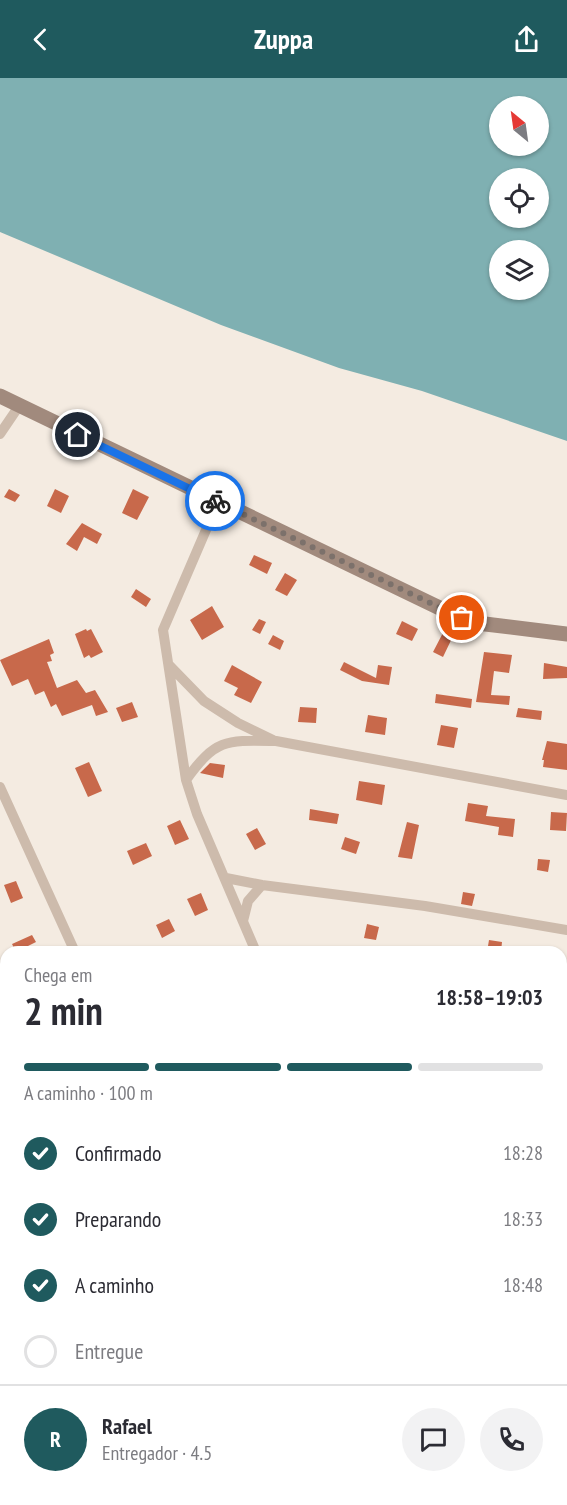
<!DOCTYPE html>
<html lang="pt">
<meta charset="utf-8">
<style>
body{margin:0;font-family:"PT Sans Narrow",sans-serif;background:#f2f2f3;color:#2b2b33;height:100vh;display:flex;flex-direction:column;font-size:22px;white-space:nowrap}
*{box-sizing:border-box;margin:0}
p{font-size:20px;color:#7c7c81}
.icon{flex:none;width:33px;height:33px;fill:none;stroke:currentColor;stroke-width:2;stroke-linecap:round;stroke-linejoin:round}
.map{position:relative;flex:1;overflow:hidden}
.side{position:absolute;left:0px;top:868px;width:567px;height:560px;display:flex;flex-direction:column;background:#fff;border-radius:18px 18px 0 0;box-shadow:0 2px 4px #0004}
.side>*{flex:none}
.needle{width:39px;rotate:331deg}
.tools{position:absolute;left:489px;top:18px;display:grid;gap:12px}
.tools a{display:grid;place-items:center;width:60px;height:60px;border-radius:50%;background:#fff;box-shadow:0 2px 4px #0004;font-size:30px}
.pin{position:absolute;display:grid;place-items:center;width:51px;height:51px;color:#fff;margin:-26px;border:3px solid #fff;border-radius:50%;box-shadow:0 2px 6px #0007}
.courier{position:absolute;display:grid;place-items:center;width:60px;height:60px;margin:-30px;border:4px solid #1a73e8;border-radius:50%;background:#fff;color:#222;box-shadow:0 2px 8px #0007}
.summary em{font-style:normal;font-weight:700}
.summary div{display:flex;flex-direction:column-reverse}
.summary{display:flex;align-items:center;justify-content:space-between;height:102px;padding:0 24px}
h1{font-size:39px;font-weight:700;line-height:45px}
.bar{display:grid;grid-template-columns:repeat(4,1fr);gap:9px 6px;align-content:center;height:72px;padding:0 24px}
.bar i{height:8px;border-radius:4px;background:#e1e1e2}
.bar .active{background:#1f5a5e}
.bar p{grid-column:span 4}
.line{display:flex;align-items:center;gap:15px;padding:0 24px;border-top:2px solid #e1e1e2}
.line div{flex:1}
.round{display:grid;place-items:center;flex:none;width:63px;height:63px;border-radius:32px;background:#f2f2f3}
ol{padding:0 24px;list-style:none}
li{display:flex;align-items:center;gap:18px;height:66px}
li p{margin-inline-start:auto}
li .icon{padding:6px;border-radius:50%;background:#1f5a5e;color:#fff;stroke-width:4}
li:last-child{color:#7c7c81}
li i{width:33px;height:33px;border:3px solid #e1e1e2;border-radius:50%}
header{display:flex;justify-content:space-between;align-items:center;height:78px;padding:0 24px;background:#1f5a5e;color:#fff;font-size:27px;font-weight:700}
.map>svg:first-child{display:block}
</style>
<header><svg class="icon" aria-label="back" viewBox="0 0 24 24"><path d="M15 5l-7 7 7 7"/></svg>Zuppa<svg class="icon" aria-label="share" viewBox="0 0 24 24"><path d="M12 15V3M7 8l5-5 5 5M5 13v7h14v-7"/></svg></header>
<div class="map">
<svg width="567" height="1427" viewBox="0 0 567 1427">
<rect width="100%" height="100%" fill="#f4ebe1"/>
<path fill="#7fb0b2" fill-rule="evenodd" d="M0,0H567V363L422,313L339,290L221,247L0,154ZM500,28H538V68H500ZM500,100H538V140H500ZM500,172H538V212H500Z"/>
<path fill="#c8694b" d="M9,411L20,417L15,424L4,419Z
M55,411L69,418L61,435L47,428Z
M133,411L149,419L137,442L122,435Z
M82,445L102,456L97,466L84,459L77,473L66,466Z
M254,477L272,485L267,496L249,487Z
M285,495L297,502L287,518L275,512Z
M136,511L151,521L146,529L131,519Z
M212,528L224,549L202,562L190,542Z
M259,541L266,544L260,556L252,552Z
M402,543L418,551L412,563L396,556Z
M446,549L455,554L443,579L433,574Z
M86,551L87,553L91,551L103,574L91,580L89,577L84,580L75,556Z
M273,557L284,563L280,572L268,566Z
M49,561L54,575L50,577L52,583L47,584L57,610L77,602L86,615L95,612L108,634L96,638L92,627L62,638L56,626L51,629L44,613L35,617L28,601L12,608L0,582Z
M484,574L512,577L509,595L494,593L491,617L510,618L509,627L476,624Z
M344,584L376,600L378,587L392,589L389,607L362,603L340,592Z
M544,585L567,589V600L543,601Z
M232,587L262,604L251,625L234,617L238,610L224,603Z
M436,616L472,621L471,630L435,625Z
M132,624L138,639L122,644L116,630Z
M300,629L317,630L316,645L298,644Z
M518,630L542,633L541,642L516,639Z
M368,637L387,640L385,657L365,654Z
M441,647L458,650L454,670L437,667Z
M547,663L567,666V692L543,689L544,682H542Z
M89,684L102,713L88,719L75,690Z
M210,685L225,687L223,700L200,695Z
M359,703L385,707L382,727L356,722Z
M468,725L488,728L486,738L515,741L513,759L498,757L499,749L465,743Z
M310,731L339,736L337,746L309,742Z
M551,734L567,735L566,753L550,752Z
M180,742L189,761L175,767L167,748Z
M407,744L419,747L412,781L398,779Z
M257,750L266,766L255,772L246,756Z
M345,759L360,764L356,776L341,771Z
M146,765L152,778L133,787L127,773Z
M538,781L550,782L548,794L537,792Z
M16,803L23,820L11,825L4,807Z
M463,814L475,816L472,828L461,826Z
M201,815L208,832L195,838L187,821Z
M169,841L175,853L162,860L156,847Z
M367,846L379,849L376,862L364,860Z
M32,857L36,864L16,874L12,866Z
M489,862L502,864L501,874H487Z"/>
<g fill="none" stroke-linecap="round" stroke-linejoin="round">
<path stroke="#cdbbac" stroke-width="10" d="M0,356L19,328
M218,424L163,552L186,702L197,736L256,874
M169,587L204,623L238,645L273,662
M186,702C216,660 227,662 276,663L567,717
M0,709L75,874
M226,800L262,807L425,828L567,852
M243,843L248,823L262,807
M0,950L6,948
M561,1003L567,1004
M0,1192L6,1207
M81,1422V1427
M293,1422L298,1427
M441,1427L443,1422"/>
<path stroke="#a18a7d" stroke-width="15" d="M0,318L448,534L477,545L567,556
M0,1403L6,1404
M128,1422L163,1427"/>
</g>
<g fill="none" stroke-linecap="round" stroke-linejoin="round">
<path stroke="#7c716b" stroke-width="6" stroke-dasharray="0 10.8" d="M215,423L462,540"/>
<path stroke="#1a73e8" stroke-width="8" d="M78,357L215,423"/>
</g>
</svg>
<div class="tools">
<a><svg class="needle" viewBox="-14 -14 28 28"><path d="M0-13l5 13h-10z" fill="#e53935"/><path d="M0 13l5-13h-10z" fill="#7c7c81"/></svg></a>
<a><svg class="icon" aria-label="locate" viewBox="0 0 24 24"><circle cx="12" cy="12" r="6"/><path d="M12 2v4M12 18v4M2 12h4M18 12h4"/></svg></a>
<a><svg class="icon" aria-label="layers" viewBox="0 0 24 24"><path d="M12 4l9 5-9 5-9-5zM3 14l9 5 9-5"/></svg></a>
</div>
<div class="pin" style="left:462px;top:540px;background:#ea580c"><svg class="icon" aria-label="bag" viewBox="0 0 24 24"><path d="M5 8h14l-1 12H6zM9 8a3 3 0 0 1 6 0"/></svg></div>
<div class="pin" style="left:78px;top:357px;background:#1f2937"><svg class="icon" aria-label="home" viewBox="0 0 24 24"><path d="M3 11l9-7 9 7M6 9v11h12V9"/></svg></div>
<div class="courier" style="left:215px;top:423px"><svg class="icon" aria-label="bike" viewBox="0 0 24 24"><circle cx="6" cy="16" r="4"/><circle cx="18" cy="16" r="4"/><path d="M6 16l4-8h5l3 8M10 8l3 8H6M13 5h3"/></svg></div>
<section class="side">
<div class="summary"><div><h1>2 min</h1><p>Chega em</p></div><em>18:58–19:03</em></div>
<div class="bar"><i class="active"></i><i class="active"></i><i class="active"></i><i></i><p>A caminho · 100 m</p></div>
<ol>
<li><svg class="icon" aria-label="check" viewBox="0 0 24 24"><path d="M5 12l5 5 9-10"/></svg>Confirmado<p>18:28</p></li>
<li><svg class="icon" aria-label="check" viewBox="0 0 24 24"><path d="M5 12l5 5 9-10"/></svg>Preparando<p>18:33</p></li>
<li><svg class="icon" aria-label="check" viewBox="0 0 24 24"><path d="M5 12l5 5 9-10"/></svg>A caminho<p>18:48</p></li>
<li><i></i>Entregue</li>
</ol>
<div class="line" style="height:108px"><b class="round" style="background:#1f5a5e;color:#fff">R</b><div><b>Rafael</b><p>Entregador · 4.5</p></div><a class="round"><svg class="icon" aria-label="chat" viewBox="0 0 24 24"><path d="M4 5h16v11H9l-5 4z"/></svg></a><a class="round"><svg class="icon" aria-label="phone" viewBox="0 0 24 24"><path d="M5 4h4l2 5-3 2q2 4 5 5l2-3 5 2v4C11 20 4 13 5 4z"/></svg></a></div>
</section>
</div>
